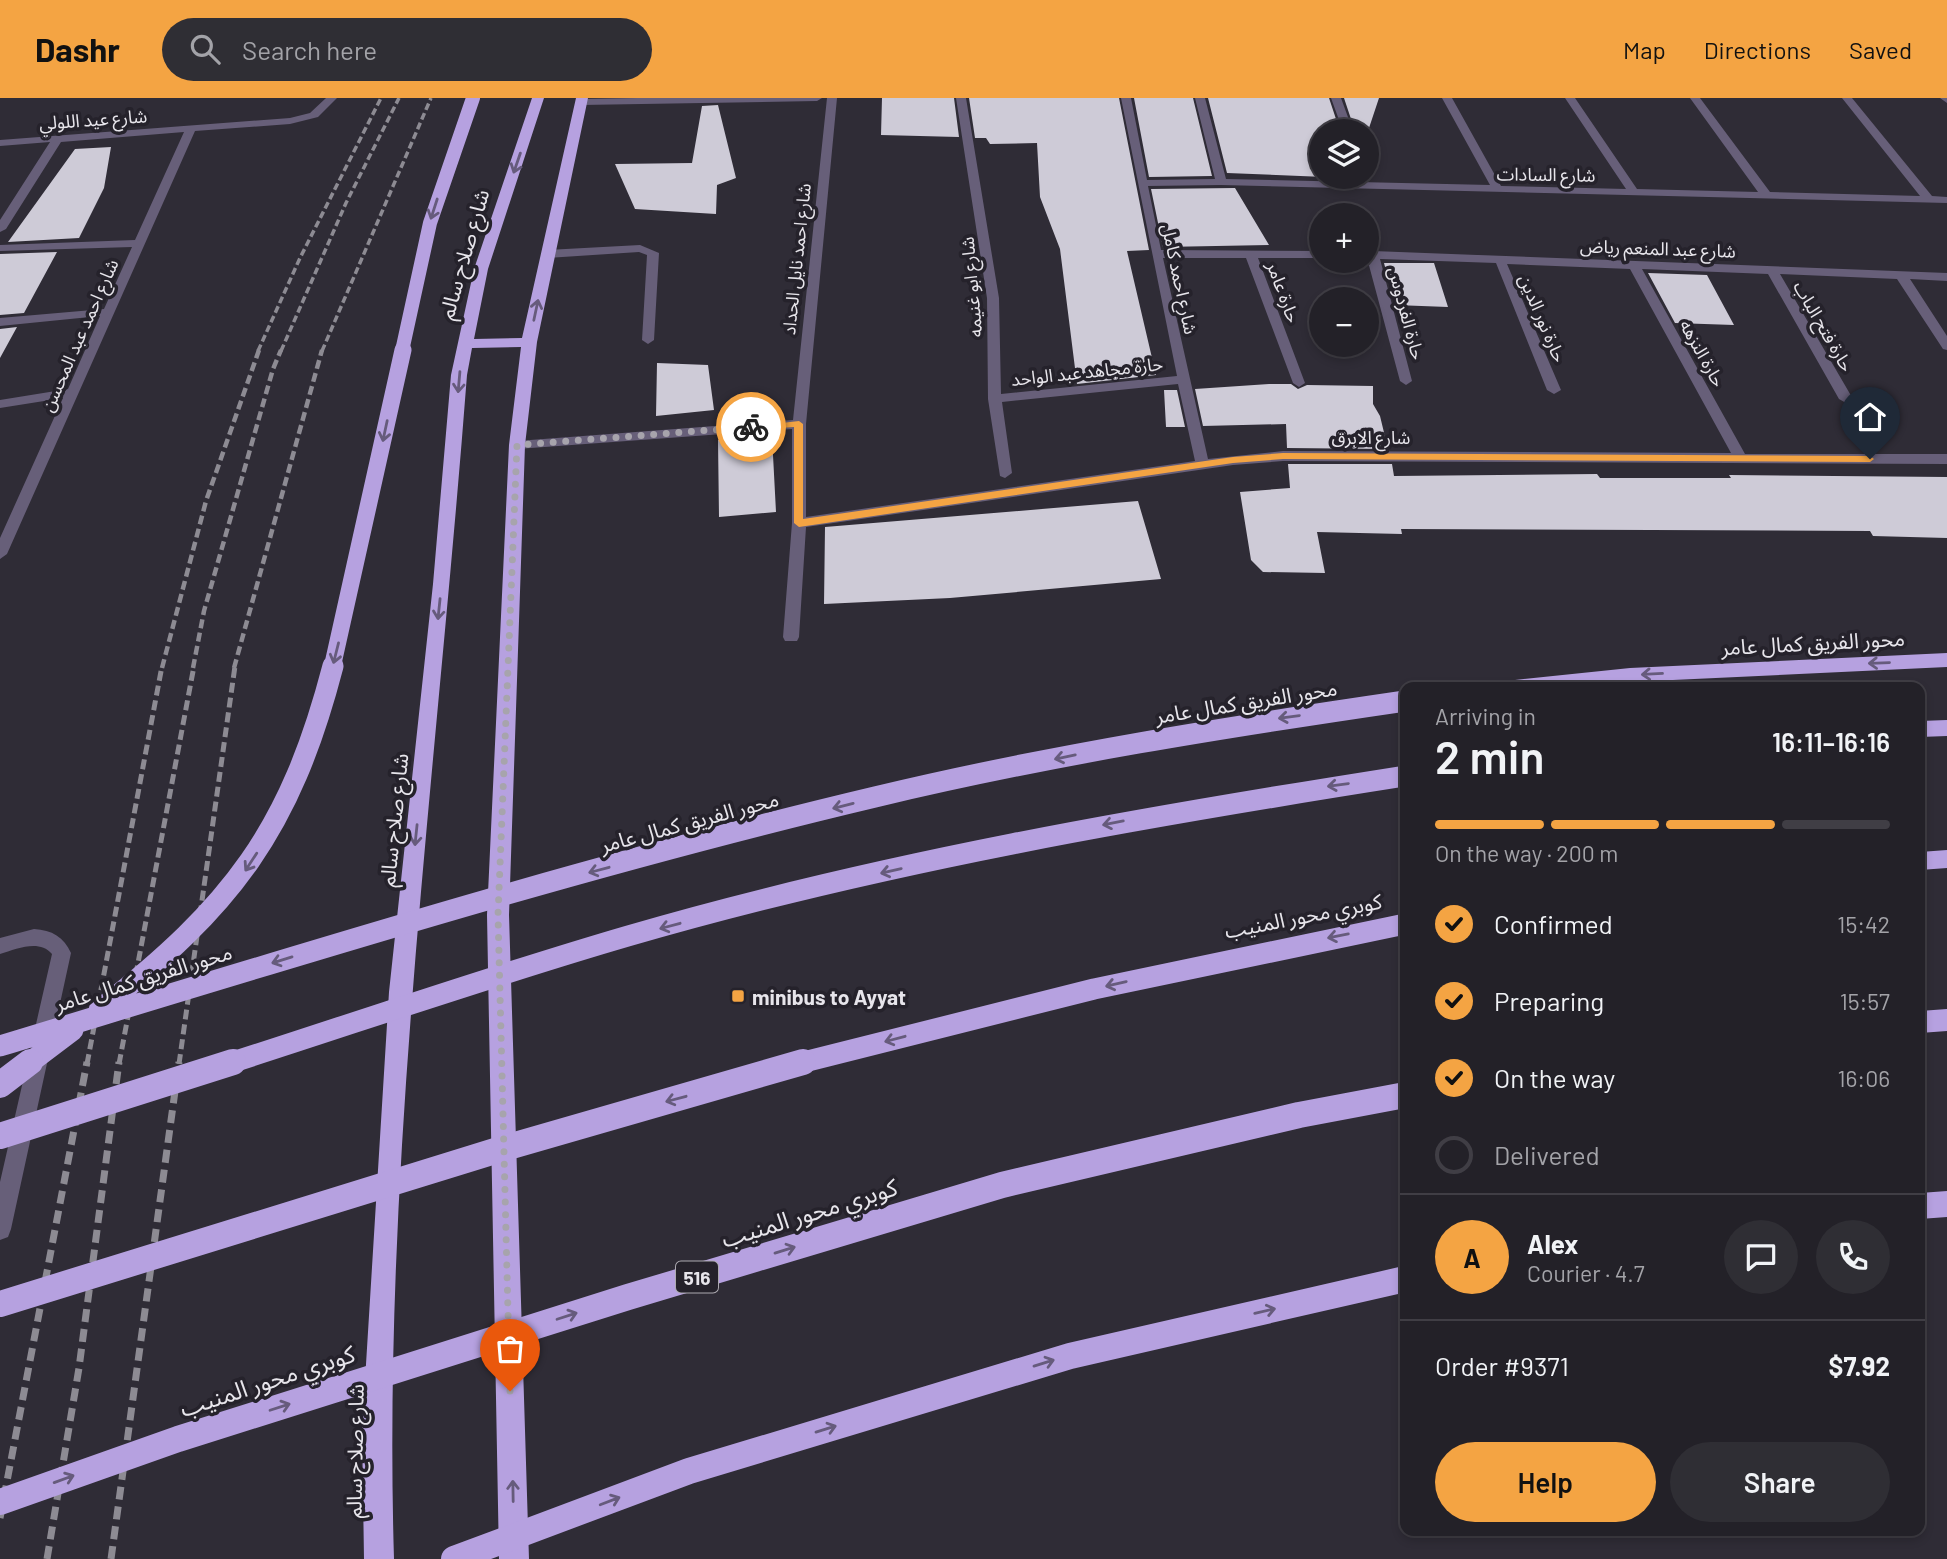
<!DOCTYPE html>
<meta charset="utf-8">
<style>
body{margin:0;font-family:Barlow,"Noto Sans Arabic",sans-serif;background:#2f2e34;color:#f1f3f6;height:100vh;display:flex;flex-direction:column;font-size:26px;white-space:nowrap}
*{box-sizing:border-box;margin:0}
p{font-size:23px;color:#a3a3a8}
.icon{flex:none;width:38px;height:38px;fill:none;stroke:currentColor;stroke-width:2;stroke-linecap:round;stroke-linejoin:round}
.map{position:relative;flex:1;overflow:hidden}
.panel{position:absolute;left:1400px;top:584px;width:525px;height:854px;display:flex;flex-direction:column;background:#232128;border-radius:14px;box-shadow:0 4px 10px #0003,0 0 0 2px #403e45}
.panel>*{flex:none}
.tools{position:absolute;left:1309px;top:21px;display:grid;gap:14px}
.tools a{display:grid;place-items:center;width:70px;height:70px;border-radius:50%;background:#232128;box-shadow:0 4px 10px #0003,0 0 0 2px #403e45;font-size:35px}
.pin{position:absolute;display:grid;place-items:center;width:60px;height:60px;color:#fff;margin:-72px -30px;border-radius:50% 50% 50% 0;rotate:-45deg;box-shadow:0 0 7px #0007}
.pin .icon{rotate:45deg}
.courier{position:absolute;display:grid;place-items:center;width:70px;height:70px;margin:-35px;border:5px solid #f4a443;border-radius:50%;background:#fff;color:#222;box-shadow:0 2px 9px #0007}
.head em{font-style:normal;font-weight:600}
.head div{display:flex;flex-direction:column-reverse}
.head{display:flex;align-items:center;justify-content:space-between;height:119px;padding:0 35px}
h1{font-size:46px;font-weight:600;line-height:52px}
.bar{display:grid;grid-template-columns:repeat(4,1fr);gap:10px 7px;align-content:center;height:84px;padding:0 35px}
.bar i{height:9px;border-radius:5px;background:#403e45}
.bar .current{background:#f4a443}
.bar p{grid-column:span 4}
.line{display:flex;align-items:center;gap:18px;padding:0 35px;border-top:2px solid #403e45}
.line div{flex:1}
.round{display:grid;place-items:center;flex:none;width:74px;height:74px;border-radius:37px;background:#2f2e34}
ol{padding:0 35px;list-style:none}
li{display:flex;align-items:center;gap:21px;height:77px}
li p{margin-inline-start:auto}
li .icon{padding:7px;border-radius:50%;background:#f4a443;color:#111;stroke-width:4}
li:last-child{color:#a3a3a8}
li i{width:38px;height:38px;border:4px solid #403e45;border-radius:50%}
.primary-button{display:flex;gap:14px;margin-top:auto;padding:14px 35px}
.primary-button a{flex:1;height:80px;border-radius:42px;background:#f4a443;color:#111;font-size:28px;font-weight:600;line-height:80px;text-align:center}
.primary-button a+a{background:#2f2e34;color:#f1f3f6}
header{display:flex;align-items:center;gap:42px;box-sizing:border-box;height:98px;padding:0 35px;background:#f4a443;color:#111}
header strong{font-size:33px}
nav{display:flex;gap:38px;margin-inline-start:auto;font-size:24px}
.search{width:490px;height:63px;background:#2f2e34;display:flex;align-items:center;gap:18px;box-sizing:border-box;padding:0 24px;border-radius:38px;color:#a3a3a8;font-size:26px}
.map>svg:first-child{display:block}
</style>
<header>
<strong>Dashr</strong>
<div class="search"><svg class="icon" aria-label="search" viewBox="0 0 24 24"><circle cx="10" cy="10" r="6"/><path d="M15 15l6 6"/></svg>Search here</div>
<nav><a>Map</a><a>Directions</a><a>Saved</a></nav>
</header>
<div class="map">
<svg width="1947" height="1461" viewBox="0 0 1947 1461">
<rect width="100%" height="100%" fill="#2f2c36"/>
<path fill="#cecbd7" d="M882,0H954L959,39L881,37Z
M969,0H1119L1149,152L1127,153L1156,277L1077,286L1060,151L1040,99L1037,45L990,46L986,40H975Z
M1134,0H1193L1212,78L1149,79Z
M1208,0H1329L1340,33H1321V79L1349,80L1227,75Z
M1344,0H1379L1367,36V33H1355Z
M718,7L736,80L717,87L716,116L635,111L615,66L692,65L702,8Z
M111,49L104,90L79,140L8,144L75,51Z
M1235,90L1269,147L1163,149L1151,91Z
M57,154L24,215L0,217V156Z
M1384,165H1434L1448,209L1395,207Z
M1648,175L1707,177L1734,227L1675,225Z
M17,229L0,260V231Z
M657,265L708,267L714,312L656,318Z
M1269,286H1291L1298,291L1307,287L1373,288V306L1380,318L1388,351L1287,350L1286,326L1203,328L1195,291Z
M1164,292H1177L1185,329H1166Z
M772,338L776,414L719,419L718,342Z
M1288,366H1392L1394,378L1597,376L1600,380H1731L1729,377L1947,379V440L1873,438L1870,433L1401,431L1402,436L1317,434L1325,475L1263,474L1251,462L1240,394L1290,390Z
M1138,403L1161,481L950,500L824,506L825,429Z"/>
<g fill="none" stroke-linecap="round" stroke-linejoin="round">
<path fill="#675f79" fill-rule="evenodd" d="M326,0H337L318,19L290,26L195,33L7,456L0,461V440L63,300L0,310V302L68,291L100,218L0,228V220L104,211L132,149L0,153V147L135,142L184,34L61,44L6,131L0,134V122L50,44L0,48V42L290,20L310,15Z
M637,0H822L817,3L581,7L576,4L581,1Z
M827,0H837L806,326V419L1195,363L1178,286L1002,304L1012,375L1005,380L1000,378L988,301L987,200L956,0H966L999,200L1001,296L1177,278L1121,0H1131L1147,82L1215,81L1195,0H1205L1226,81L1490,87L1442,0H1452L1501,88L1626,91L1565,0H1575L1637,91L1758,94L1690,0H1700L1770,94L1920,98L1842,0H1852L1932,98L1947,99V105L1221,87L1148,88L1161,152L1321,153V160H1258L1305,285L1299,289L1293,285L1246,160H1163L1208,361L1283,353L1731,355L1630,171L1507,166L1561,292L1554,296L1547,292L1496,165L1380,161L1412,283L1406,287L1400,283L1367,160V154L1373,153L1947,175V183L1910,181L1947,238V252L1943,251L1897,181L1780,176L1853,301L1846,305L1839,301L1768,176L1642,171L1745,356H1947V366L1283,363L1233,367L806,429L799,539L797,543H785L783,539L792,425V331L517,351L510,347L517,343L793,322Z
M1331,0H1341L1353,33H1343Z
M1940,0H1947V5Z
M640,147L659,155L654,242L648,246L642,242L647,157L639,154L547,160L541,156L547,152Z
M34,831C52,832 64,839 71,855L11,1131L8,1139L0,1142V1084L52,856C39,841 17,851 0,856V840Z"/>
<path fill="#b6a1e0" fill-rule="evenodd" d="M532,0H544L488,171L474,241L522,240L576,0H588L537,244L525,347L509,817L529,1461H499L487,817L509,347L521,249L472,250L467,277C437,671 382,1065 394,1461H364L362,1331L389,894L433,486L451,277L474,171Z
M1947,555V569L1630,584L1583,590H1505L1515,582L1630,570Z
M1947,622V638L1920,639V623Z
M1947,752V770L1920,772V754Z
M1947,911V933L1920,935V913Z
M1947,1093V1119L1920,1121V1095Z"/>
<path stroke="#8d8b93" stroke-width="3.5" stroke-dasharray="7 3.5" stroke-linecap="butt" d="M258,253L300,160L381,0
M281,253L346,105L399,0
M322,253L431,0"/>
<path stroke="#8d8b93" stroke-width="4.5" stroke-dasharray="9 4.5" stroke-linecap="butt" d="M162,570L206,403L259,252
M193,570L204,513L273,271L281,252
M234,570L322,252"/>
<path stroke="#8d8b93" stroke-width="5" stroke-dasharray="10 5" stroke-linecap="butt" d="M87,966L162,568
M119,966L194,568
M179,966L235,568"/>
<path stroke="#8d8b93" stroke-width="7" stroke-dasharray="13 7" stroke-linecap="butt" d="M0,1420L87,964
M47,1461L79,1270L119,964
M111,1461L179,964"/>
<path stroke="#b6a1e0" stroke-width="14" d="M402,253L430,125L473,0"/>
<path stroke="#b6a1e0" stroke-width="17" d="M332,570L403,252"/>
<path stroke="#b6a1e0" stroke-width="21" d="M99,912C232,808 290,733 333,568
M0,948C290,860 580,769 875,699C1050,657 1227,629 1405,603
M28,966L73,932
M227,966C361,923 494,877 628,838C882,764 1144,719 1405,678
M796,966L1094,891L1405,826"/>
<path stroke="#b6a1e0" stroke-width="26" d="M0,987L30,964
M0,1038L233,964
M0,1206L508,1049L803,964
M0,1404L178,1341L628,1199L1002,1087L1299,1017L1405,997
M454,1461L689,1373L1070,1258L1405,1181"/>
</g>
<defs><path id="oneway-shaft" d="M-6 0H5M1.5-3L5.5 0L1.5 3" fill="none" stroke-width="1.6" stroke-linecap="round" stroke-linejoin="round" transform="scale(1.75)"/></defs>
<g stroke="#665b7c">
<use href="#oneway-shaft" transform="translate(517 65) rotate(109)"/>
<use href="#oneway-shaft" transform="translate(434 111) rotate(108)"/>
<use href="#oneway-shaft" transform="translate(536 212) rotate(-78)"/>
<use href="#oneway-shaft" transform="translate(459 284) rotate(95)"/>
<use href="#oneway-shaft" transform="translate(385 333) rotate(102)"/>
<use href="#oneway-shaft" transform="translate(439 511) rotate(96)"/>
<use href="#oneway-shaft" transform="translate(336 555) rotate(104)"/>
<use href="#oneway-shaft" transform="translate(1879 565) rotate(178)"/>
<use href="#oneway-shaft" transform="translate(1652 576) rotate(177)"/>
<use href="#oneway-shaft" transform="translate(1289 619) rotate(172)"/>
<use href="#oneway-shaft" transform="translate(1065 659) rotate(168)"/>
<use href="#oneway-shaft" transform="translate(1338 687) rotate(172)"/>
<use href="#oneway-shaft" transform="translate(843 708) rotate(166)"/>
<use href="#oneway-shaft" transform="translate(1113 725) rotate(169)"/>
<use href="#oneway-shaft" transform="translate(416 737) rotate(96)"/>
<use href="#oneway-shaft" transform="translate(251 764) rotate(123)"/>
<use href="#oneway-shaft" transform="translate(599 772) rotate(165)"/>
<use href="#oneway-shaft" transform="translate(891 773) rotate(167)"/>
<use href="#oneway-shaft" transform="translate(670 828) rotate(165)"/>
<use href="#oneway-shaft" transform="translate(1338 838) rotate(169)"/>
<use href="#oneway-shaft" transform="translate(282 862) rotate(163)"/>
<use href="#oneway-shaft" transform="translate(1116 886) rotate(167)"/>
<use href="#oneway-shaft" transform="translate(895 941) rotate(165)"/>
<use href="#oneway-shaft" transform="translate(676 1001) rotate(165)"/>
<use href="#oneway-shaft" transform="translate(785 1152) rotate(-17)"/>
<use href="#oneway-shaft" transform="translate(1265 1213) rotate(-13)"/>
<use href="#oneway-shaft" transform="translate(567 1218) rotate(-18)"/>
<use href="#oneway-shaft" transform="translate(1044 1265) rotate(-17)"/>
<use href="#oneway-shaft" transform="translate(280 1309) rotate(-18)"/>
<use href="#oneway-shaft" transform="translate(826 1331) rotate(-17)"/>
<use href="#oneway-shaft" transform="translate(64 1381) rotate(-20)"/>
<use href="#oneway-shaft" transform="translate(513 1393) rotate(-91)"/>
<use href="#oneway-shaft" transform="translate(610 1403) rotate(-21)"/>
</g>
<path fill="#f4a443" d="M799,323L803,326V421L1233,359L1283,355L1870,358L1874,361L1870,364L1283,361L1233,365L799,429L794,425V329L751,332L746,329Z"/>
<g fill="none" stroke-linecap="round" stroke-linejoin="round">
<path stroke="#a7a4ac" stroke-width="7" stroke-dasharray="0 12.6" d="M510,1293L498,817L517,347L751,329"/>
</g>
<rect fill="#f4a443" stroke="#25222b" stroke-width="2.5" x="731" y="891" width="14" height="14" rx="3.5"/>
<g text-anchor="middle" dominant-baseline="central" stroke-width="7" stroke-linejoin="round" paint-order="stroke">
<g font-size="18" fill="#e7e5eb" stroke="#25222b">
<text transform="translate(93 21) rotate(-4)">شارع عيد اللولي</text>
<text transform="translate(1546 76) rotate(1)">شارع السادات</text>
<text transform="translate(1658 150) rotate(2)">شارع عبد المنعم رياض</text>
<text transform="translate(796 161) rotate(-84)">شارع احمد نايل الحداد</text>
<text transform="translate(1180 181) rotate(78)">شارع احمد كامل</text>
<text transform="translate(971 189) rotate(-95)">شارع ابو غنيمه</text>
<text transform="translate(1284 194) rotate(70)">حارة عامر</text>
<text transform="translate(1407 215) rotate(75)">حارة الفردوس</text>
<text transform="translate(1543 220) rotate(67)">حارة نور الدين</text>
<text transform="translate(1824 228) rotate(60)">حارة فتح الباب</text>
<text transform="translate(79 237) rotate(-66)">شارع احمد عبد المحسن</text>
<text transform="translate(1703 255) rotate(61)">حارة النزهه</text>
<text transform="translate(1087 273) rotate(-6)">حارة مجاهد عبد الواحد</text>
<text x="1371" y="339">شارع الابرق</text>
</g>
<rect fill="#25222b" stroke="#adaab1" stroke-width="2" x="676" y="1163.5" width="42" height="31" rx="5"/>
<g font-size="19" font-weight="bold" fill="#e7e5eb">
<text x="697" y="1179">516</text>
</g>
<g font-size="21" fill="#e7e5eb" stroke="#25222b">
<text transform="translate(463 156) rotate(-74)">شارع صلاح سالم</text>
<text transform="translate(1813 544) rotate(-3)">محور الفريق كمال عامر</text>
<text transform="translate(1246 603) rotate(-9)">محور الفريق كمال عامر</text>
<text transform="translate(393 722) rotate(-84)">شارع صلاح سالم</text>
<text transform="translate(689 723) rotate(-15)">محور الفريق كمال عامر</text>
<text transform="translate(1303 817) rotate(-11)">كوبري محور المنيب</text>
<text transform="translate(143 879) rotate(-17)">محور الفريق كمال عامر</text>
<text transform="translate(354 1353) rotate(-89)">شارع صلاح سالم</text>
</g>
<g font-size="21" font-weight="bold" fill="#e7e5eb" stroke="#25222b" text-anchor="start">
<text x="752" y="898">minibus to Ayyat</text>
</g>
<g font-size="24" fill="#e7e5eb" stroke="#25222b">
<text transform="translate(809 1114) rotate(-17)">كوبري محور المنيب</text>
<text transform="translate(267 1282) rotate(-18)">كوبري محور المنيب</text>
</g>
</g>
</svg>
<div class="tools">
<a><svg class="icon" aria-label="layers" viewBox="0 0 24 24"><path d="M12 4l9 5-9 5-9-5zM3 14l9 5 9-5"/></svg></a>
<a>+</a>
<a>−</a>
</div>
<div class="pin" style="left:510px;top:1293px;background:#ea580c"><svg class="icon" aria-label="bag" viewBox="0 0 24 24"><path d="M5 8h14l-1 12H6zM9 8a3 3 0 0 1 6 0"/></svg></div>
<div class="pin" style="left:1870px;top:361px;background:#1f2937"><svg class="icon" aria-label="home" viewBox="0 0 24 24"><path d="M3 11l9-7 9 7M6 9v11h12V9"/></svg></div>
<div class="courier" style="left:751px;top:329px"><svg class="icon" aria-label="bike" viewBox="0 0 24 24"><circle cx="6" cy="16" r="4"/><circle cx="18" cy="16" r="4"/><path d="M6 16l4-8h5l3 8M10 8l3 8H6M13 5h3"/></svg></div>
<section class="panel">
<div class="head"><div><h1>2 min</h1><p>Arriving in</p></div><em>16:11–16:16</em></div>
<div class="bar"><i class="current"></i><i class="current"></i><i class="current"></i><i></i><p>On the way · 200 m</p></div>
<ol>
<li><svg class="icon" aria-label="check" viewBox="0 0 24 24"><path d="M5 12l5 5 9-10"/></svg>Confirmed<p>15:42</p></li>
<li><svg class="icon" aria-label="check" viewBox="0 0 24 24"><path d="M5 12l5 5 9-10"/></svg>Preparing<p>15:57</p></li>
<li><svg class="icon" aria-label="check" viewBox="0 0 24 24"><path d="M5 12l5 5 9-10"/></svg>On the way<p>16:06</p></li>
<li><i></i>Delivered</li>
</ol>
<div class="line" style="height:126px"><b class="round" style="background:#f4a443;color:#111">A</b><div><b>Alex</b><p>Courier · 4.7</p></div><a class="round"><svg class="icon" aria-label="chat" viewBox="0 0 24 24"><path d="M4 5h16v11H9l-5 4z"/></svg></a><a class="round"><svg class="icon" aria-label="phone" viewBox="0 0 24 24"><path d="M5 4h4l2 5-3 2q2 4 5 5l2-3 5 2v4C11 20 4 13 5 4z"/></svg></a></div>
<div class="line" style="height:91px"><div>Order #9371</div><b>$7.92</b></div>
<div class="primary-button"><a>Help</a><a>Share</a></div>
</section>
</div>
